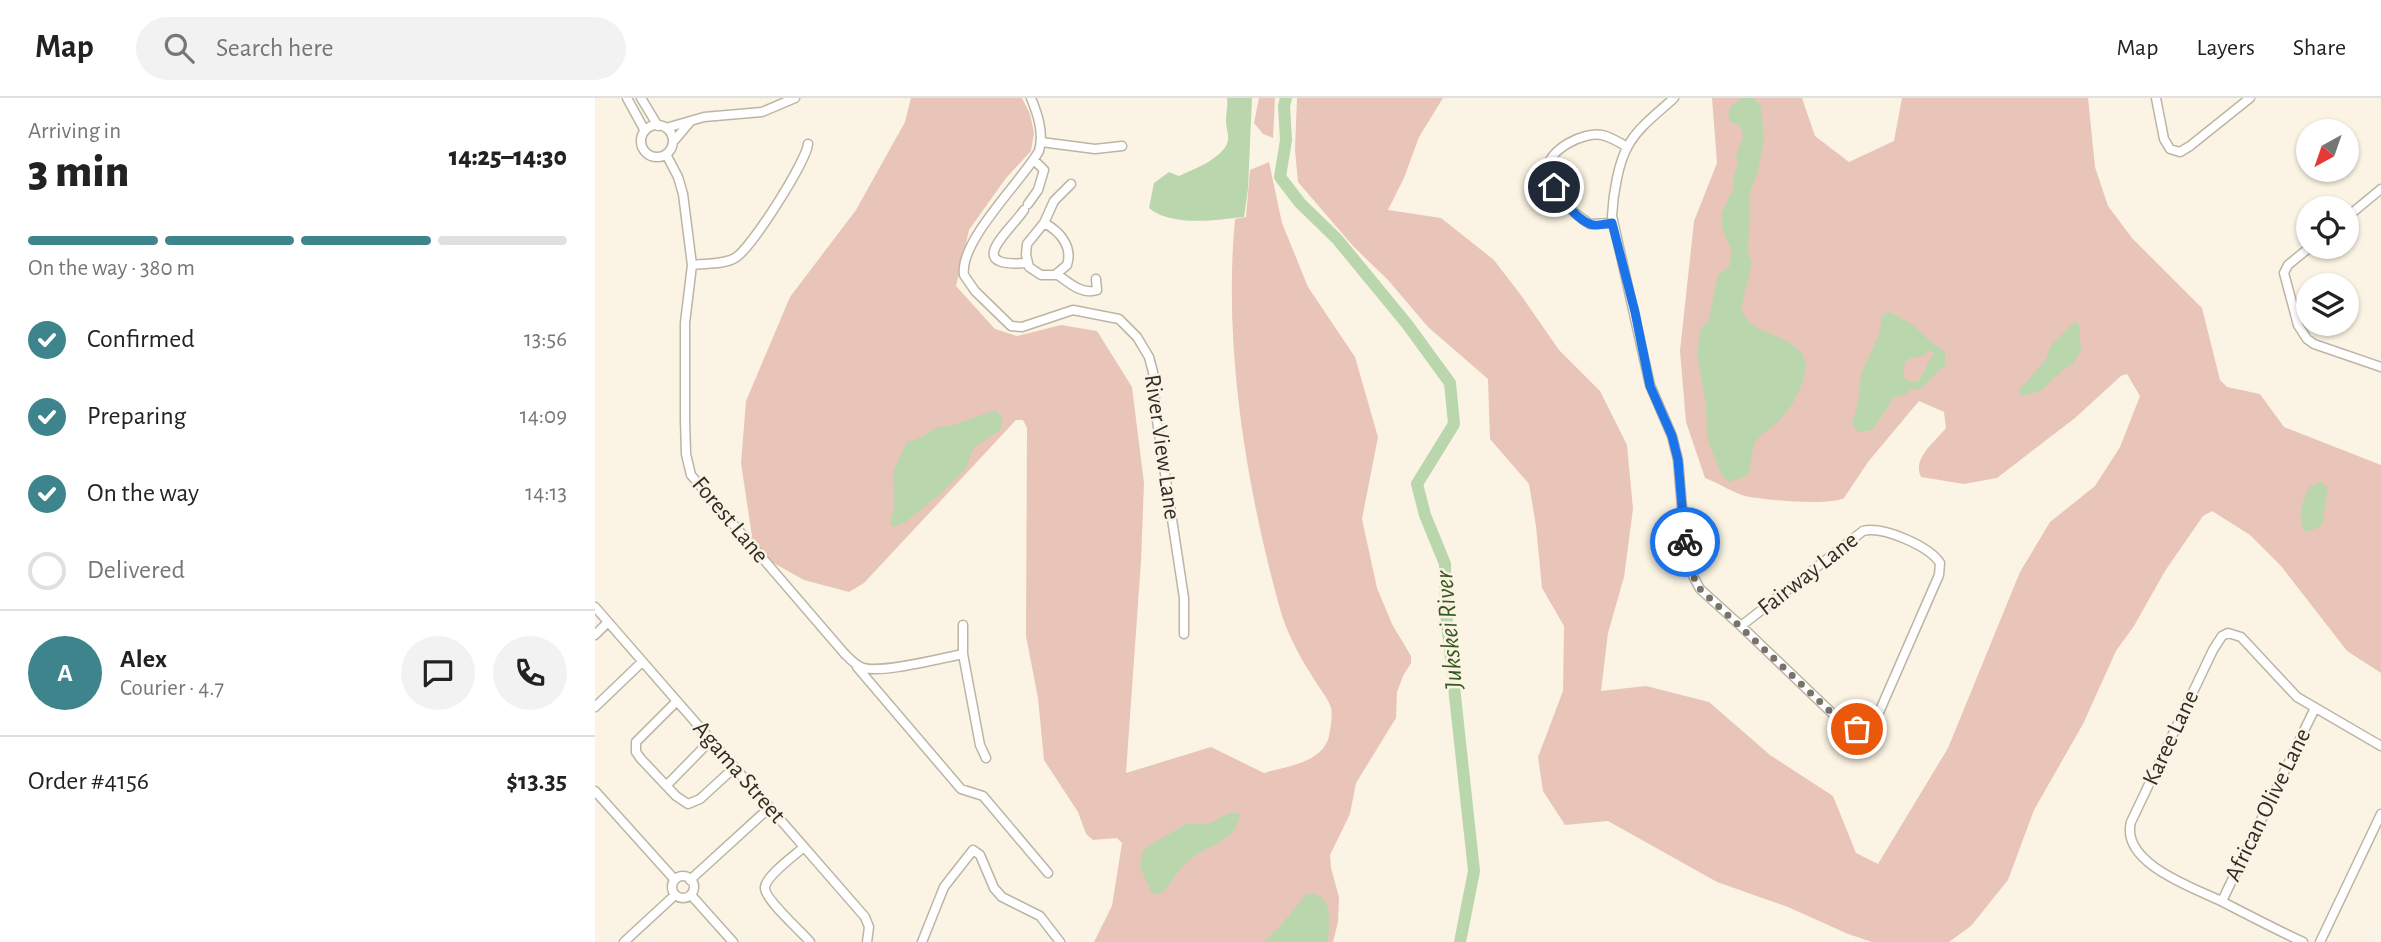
<!DOCTYPE html>
<meta charset="utf-8">
<style>
body{margin:0;font-family:"Alegreya Sans",sans-serif;background:#f2f2f2;color:#222;height:100vh;display:flex;flex-direction:column;font-size:26px;white-space:nowrap}
*{box-sizing:border-box;margin:0}
p{font-size:23px;color:#767676}
.icon{flex:none;width:38px;height:38px;fill:none;stroke:currentColor;stroke-width:2;stroke-linecap:round;stroke-linejoin:round}
.map{position:relative;flex:1;overflow:hidden}
.drawer{display:flex;flex-direction:column;background:#fff;width:595px}
.drawer>*{flex:none}
.needle{width:46px;rotate:220deg}
.buttons{position:absolute;left:1701px;top:21px;display:grid;gap:14px}
.buttons a{display:grid;place-items:center;width:63px;height:63px;border-radius:50%;background:#fff;box-shadow:0 2px 5px #0004;font-size:35px}
.pin{position:absolute;display:grid;place-items:center;width:60px;height:60px;color:#fff;margin:-30px;border:4px solid #fff;border-radius:50%;box-shadow:0 2px 7px #0007}
.courier{position:absolute;display:grid;place-items:center;width:70px;height:70px;margin:-35px;border:5px solid #1a73e8;border-radius:50%;background:#fff;color:#222;box-shadow:0 2px 9px #0007}
.head em{font-style:normal;font-weight:800}
.head div{display:flex;flex-direction:column-reverse}
.head{display:flex;align-items:center;justify-content:space-between;height:119px;padding:0 28px}
h1{font-size:46px;font-weight:800;line-height:52px}
.bar{display:grid;grid-template-columns:repeat(4,1fr);gap:10px 7px;align-content:center;height:84px;padding:0 28px}
.bar i{height:9px;border-radius:5px;background:#e0e0e0}
.bar .on{background:#3d848d}
.bar p{grid-column:span 4}
.line{display:flex;align-items:center;gap:18px;padding:0 28px;border-top:2px solid #e0e0e0}
.line div{flex:1}
.round{display:grid;place-items:center;flex:none;width:74px;height:74px;border-radius:37px;background:#f2f2f2}
ol{padding:0 28px;list-style:none}
li{display:flex;align-items:center;gap:21px;height:77px}
li p{margin-inline-start:auto}
li .icon{padding:7px;border-radius:50%;background:#3d848d;color:#fff;stroke-width:4}
li:last-child{color:#767676}
li i{width:38px;height:38px;border:4px solid #e0e0e0;border-radius:50%}
header{display:flex;align-items:center;gap:42px;box-sizing:border-box;height:98px;padding:0 35px;background:#fff;border-bottom:2px solid #e0e0e0}
header strong{font-size:33px}
nav{display:flex;gap:38px;margin-inline-start:auto;font-size:24px}
.search{width:490px;height:63px;background:#f2f2f2;display:flex;align-items:center;gap:18px;box-sizing:border-box;padding:0 24px;border-radius:38px;color:#767676;font-size:26px}
main{display:flex;flex:1;min-height:0}
.map>svg:first-child{display:block}
</style>
<header>
<strong>Map</strong>
<div class="search"><svg class="icon" aria-label="search" viewBox="0 0 24 24"><circle cx="10" cy="10" r="6"/><path d="M15 15l6 6"/></svg>Search here</div>
<nav><a>Map</a><a>Layers</a><a>Share</a></nav>
</header>
<main>
<section class="drawer">
<div class="head"><div><h1>3 min</h1><p>Arriving in</p></div><em>14:25–14:30</em></div>
<div class="bar"><i class="on"></i><i class="on"></i><i class="on"></i><i></i><p>On the way · 380 m</p></div>
<ol>
<li><svg class="icon" aria-label="check" viewBox="0 0 24 24"><path d="M5 12l5 5 9-10"/></svg>Confirmed<p>13:56</p></li>
<li><svg class="icon" aria-label="check" viewBox="0 0 24 24"><path d="M5 12l5 5 9-10"/></svg>Preparing<p>14:09</p></li>
<li><svg class="icon" aria-label="check" viewBox="0 0 24 24"><path d="M5 12l5 5 9-10"/></svg>On the way<p>14:13</p></li>
<li><i></i>Delivered</li>
</ol>
<div class="line" style="height:126px"><b class="round" style="background:#3d848d;color:#fff">A</b><div><b>Alex</b><p>Courier · 4.7</p></div><a class="round"><svg class="icon" aria-label="chat" viewBox="0 0 24 24"><path d="M4 5h16v11H9l-5 4z"/></svg></a><a class="round"><svg class="icon" aria-label="phone" viewBox="0 0 24 24"><path d="M5 4h4l2 5-3 2q2 4 5 5l2-3 5 2v4C11 20 4 13 5 4z"/></svg></a></div>
<div class="line" style="height:91px"><div>Order #4156</div><b>$13.35</b></div>
</section>
<div class="map">
<svg width="1786" height="844" viewBox="0 0 1786 844">
<rect width="100%" height="100%" fill="#fbf4e4"/>
<path fill="#e8c5b8" d="M316,0H427L435,16L439,35L436,53L411,80L374,132L361,188L400,231L422,238L466,227L502,233L537,289L549,385L546,463L531,675L616,649L669,675C691,668 723,666 733,642C735,635 738,616 736,610C733,600 722,587 717,578C704,558 691,533 685,511C651,388 628,248 640,121L651,119L655,72L674,64L687,125L713,189L760,259L783,339L767,421L782,490L797,526L816,558V565L808,578L802,594L801,620L761,685L755,716L735,757L736,770L744,799L743,824L738,844H499L517,808L527,745L522,740L498,742L491,736L483,714L449,662L443,600L431,538L432,330L428,322H421L269,485L254,494L209,482L173,462L158,445L146,365L151,303L195,199L261,112L310,24Z
M664,0H680L678,40L668,36L659,25Z
M702,0H848L824,39L809,80L793,112L846,120L899,162L928,200L964,252L1005,293L1032,347L1038,411L1029,479L1013,535L1006,593L1051,588L1114,604L1175,657L1238,698L1261,755L1283,766L1353,650L1425,474L1455,424L1500,388L1525,349L1545,298L1532,276L1526,278L1480,320L1402,380L1369,386L1326,379C1317,360 1340,344 1351,330L1349,314L1324,303L1273,364L1249,400C1234,408 1169,402 1150,398C1137,394 1123,385 1110,380L1091,324L1085,253L1099,123L1122,65L1117,0H1207L1220,38L1254,64L1299,43L1307,0H1493L1500,69L1513,108L1537,140L1607,210L1625,282L1632,289L1665,296L1689,329L1786,367V575L1752,553L1686,468L1655,437L1617,413L1608,418L1570,473L1539,528L1521,553L1488,626L1439,712L1413,782L1376,828L1354,844H1277L1253,836L1193,809L1122,784L1013,723L970,727L948,693L943,659L968,593L969,528L947,490L941,428L934,386L895,341L893,281L833,229L793,182L758,148L703,84L700,52Z"/>
<path fill="#bad6ad" d="M632,0H657L653,91L649,119C620,122 577,129 554,110L559,85L574,74L584,78C599,71 624,62 632,46C635,38 631,31 631,23C631,15 633,8 632,0Z
M1147,0H1158L1166,8L1169,42L1163,73L1155,94L1153,153L1157,165L1146,210C1154,237 1188,234 1205,253C1221,270 1197,311 1183,324C1175,331 1164,336 1160,346C1155,356 1157,367 1153,377L1134,384L1126,376L1112,340L1111,307L1102,256L1105,231L1113,224L1123,177L1135,168L1136,151L1128,133L1126,116L1138,91L1139,77L1143,65L1141,58L1148,39L1145,28L1134,23C1132,11 1136,6 1147,0Z
M1295,214L1317,226L1338,246C1332,257 1329,259 1316,259L1310,264L1308,278L1316,285L1312,296L1297,300L1294,308L1277,332L1263,334L1257,327L1263,304L1266,276L1284,237L1287,218Z
M1479,224L1484,226L1486,252L1478,266L1468,272L1446,293L1427,298L1424,292L1427,288L1451,262L1455,249Z
M1342,249L1350,253V267L1327,289L1319,291Z
M401,312L407,319L406,331L379,349L371,370L344,397L309,425L298,429L295,426L299,408L298,375L312,343L321,342L343,329L355,328Z
M1726,384L1733,390L1727,427L1721,431L1709,434C1702,413 1707,408 1714,389Z
M637,714L645,716C640,747 610,746 591,765C582,774 575,786 567,795L557,796L545,769L546,759L550,750L591,726H612Z
M711,796C715,796 719,795 722,797C738,802 735,832 732,844H668L684,830Z"/>
<g fill="none" stroke-linecap="round" stroke-linejoin="round">
<path stroke="#bad6ad" stroke-width="8" d="M1337,249L1340,251
M1315,288H1320"/>
<path stroke="#bad6ad" stroke-width="12" d="M691,0L689,8L691,42L685,79L705,105L742,141L812,226L855,285L859,326L822,386L830,417L850,466L851,515L879,773L865,844"/>
<defs>
<path id="street" d="M32,0L50,33
M46,0L63,28
M436,0C443,17 449,35 444,53C427,83 364,143 369,177L380,193L416,228L427,229L478,212L524,221L542,239L554,259L558,274L561,316L589,500V536
M1079,0C1064,14 1043,29 1033,48C1023,65 1018,98 1017,118L1055,287L1077,338L1083,362L1091,457L1095,472L1105,491L1146,528L1238,616C1253,628 1268,639 1282,619L1344,477L1345,465C1334,448 1288,428 1268,433L1146,528
M1561,0L1569,41L1575,51L1585,54L1595,48L1655,0
M46 43a16 16 0 1 1 32 0a16 16 0 1 1-32 0Z
M71,30L109,19L167,14L200,0
M78,44L95,24
M446,44L500,51L527,48
M71,56L83,79L88,96L97,167L90,225V322L91,356L96,377L249,555C254,560 259,566 266,569C282,577 347,560 368,556
M433,106L443,92L449,72L439,62
M429,112C413,135 368,170 432,165
M1752,119L1786,91
M449,125C465,133 478,149 472,167L460,177H446L434,169L431,157L432,146L449,125L459,103L476,86
M1017,125L995,126C979,116 952,92 952,72C953,51 990,33 1007,37C1016,39 1024,44 1032,49
M1715,149L1693,167L1689,175L1703,227L1712,241L1719,246L1786,269
M97,167C110,165 128,167 140,160C156,151 211,64 213,46
M463,177C474,185 487,197 502,192L501,181
M0,509L270,819L274,829L272,844
M368,527V556L385,647L391,660
M0,537L13,524
M262,569L366,691L388,698L453,775
M82,603L41,644V654L46,661L81,698L93,706L105,701L140,669
M0,609L47,564
M72,687L116,642
M0,693L80,782
M209,749C200,757 172,777 170,789C168,800 207,834 215,844
M77 789a11 11 0 1 1 22 0a11 11 0 1 1-22 0Z
M95,782L174,710
M96,797L138,844
M1627,803L1720,610
M29,844L80,797
M327,844L349,789L378,752L385,757L399,790L407,799L445,818L465,844
M1708,844C1680,831 1653,817 1626,803C1599,790 1525,765 1536,724L1618,552L1627,538L1633,535L1646,539L1702,599L1786,648
M1725,844L1786,716"/>
</defs>
<use href="#street" stroke="#bcb5a6" stroke-width="11"/>
<use href="#street" stroke="#fff" stroke-width="8"/>
</g>
<g fill="none" stroke-linecap="round" stroke-linejoin="round">
<path stroke="#777369" stroke-width="7" stroke-dasharray="0 12.6" d="M1090,444L1095,472L1105,491L1238,616L1254,629L1262,631"/>
<path stroke="#1a73e8" stroke-width="9" d="M959,89C967,101 981,121 995,126C1001,129 1011,126 1017,125L1040,214L1055,288L1077,338L1083,362L1090,444"/>
</g>
<g text-anchor="middle" dominant-baseline="central" stroke-width="5" stroke-linejoin="round" paint-order="stroke">
<g font-size="24" fill="#302d27" stroke="#fbf4e4">
<text transform="translate(567 349) rotate(82)">River View Lane</text>
<text transform="translate(135 422) rotate(50)">Forest Lane</text>
<text transform="translate(1213 476) rotate(-38)">Fairway Lane</text>
<text transform="translate(1576 640) rotate(-65)">Karee Lane</text>
<text transform="translate(144 674) rotate(49)">Agama Street</text>
<text transform="translate(1673 707) rotate(-64)">African Olive Lane</text>
</g>
<g font-size="26" font-style="italic" fill="#365921" stroke="#fbf4e4">
<text transform="translate(854 532) rotate(-95)">Jukskei River</text>
</g>
</g>
</svg>
<div class="buttons">
<a><svg class="needle" viewBox="-14 -14 28 28"><path d="M0-13l5 13h-10z" fill="#e53935"/><path d="M0 13l5-13h-10z" fill="#767676"/></svg></a>
<a><svg class="icon" aria-label="locate" viewBox="0 0 24 24"><circle cx="12" cy="12" r="6"/><path d="M12 2v4M12 18v4M2 12h4M18 12h4"/></svg></a>
<a><svg class="icon" aria-label="layers" viewBox="0 0 24 24"><path d="M12 4l9 5-9 5-9-5zM3 14l9 5 9-5"/></svg></a>
</div>
<div class="pin" style="left:1262px;top:631px;background:#ea580c"><svg class="icon" aria-label="bag" viewBox="0 0 24 24"><path d="M5 8h14l-1 12H6zM9 8a3 3 0 0 1 6 0"/></svg></div>
<div class="pin" style="left:959px;top:89px;background:#1f2937"><svg class="icon" aria-label="home" viewBox="0 0 24 24"><path d="M3 11l9-7 9 7M6 9v11h12V9"/></svg></div>
<div class="courier" style="left:1090px;top:444px"><svg class="icon" aria-label="bike" viewBox="0 0 24 24"><circle cx="6" cy="16" r="4"/><circle cx="18" cy="16" r="4"/><path d="M6 16l4-8h5l3 8M10 8l3 8H6M13 5h3"/></svg></div>
</div>
</main>
